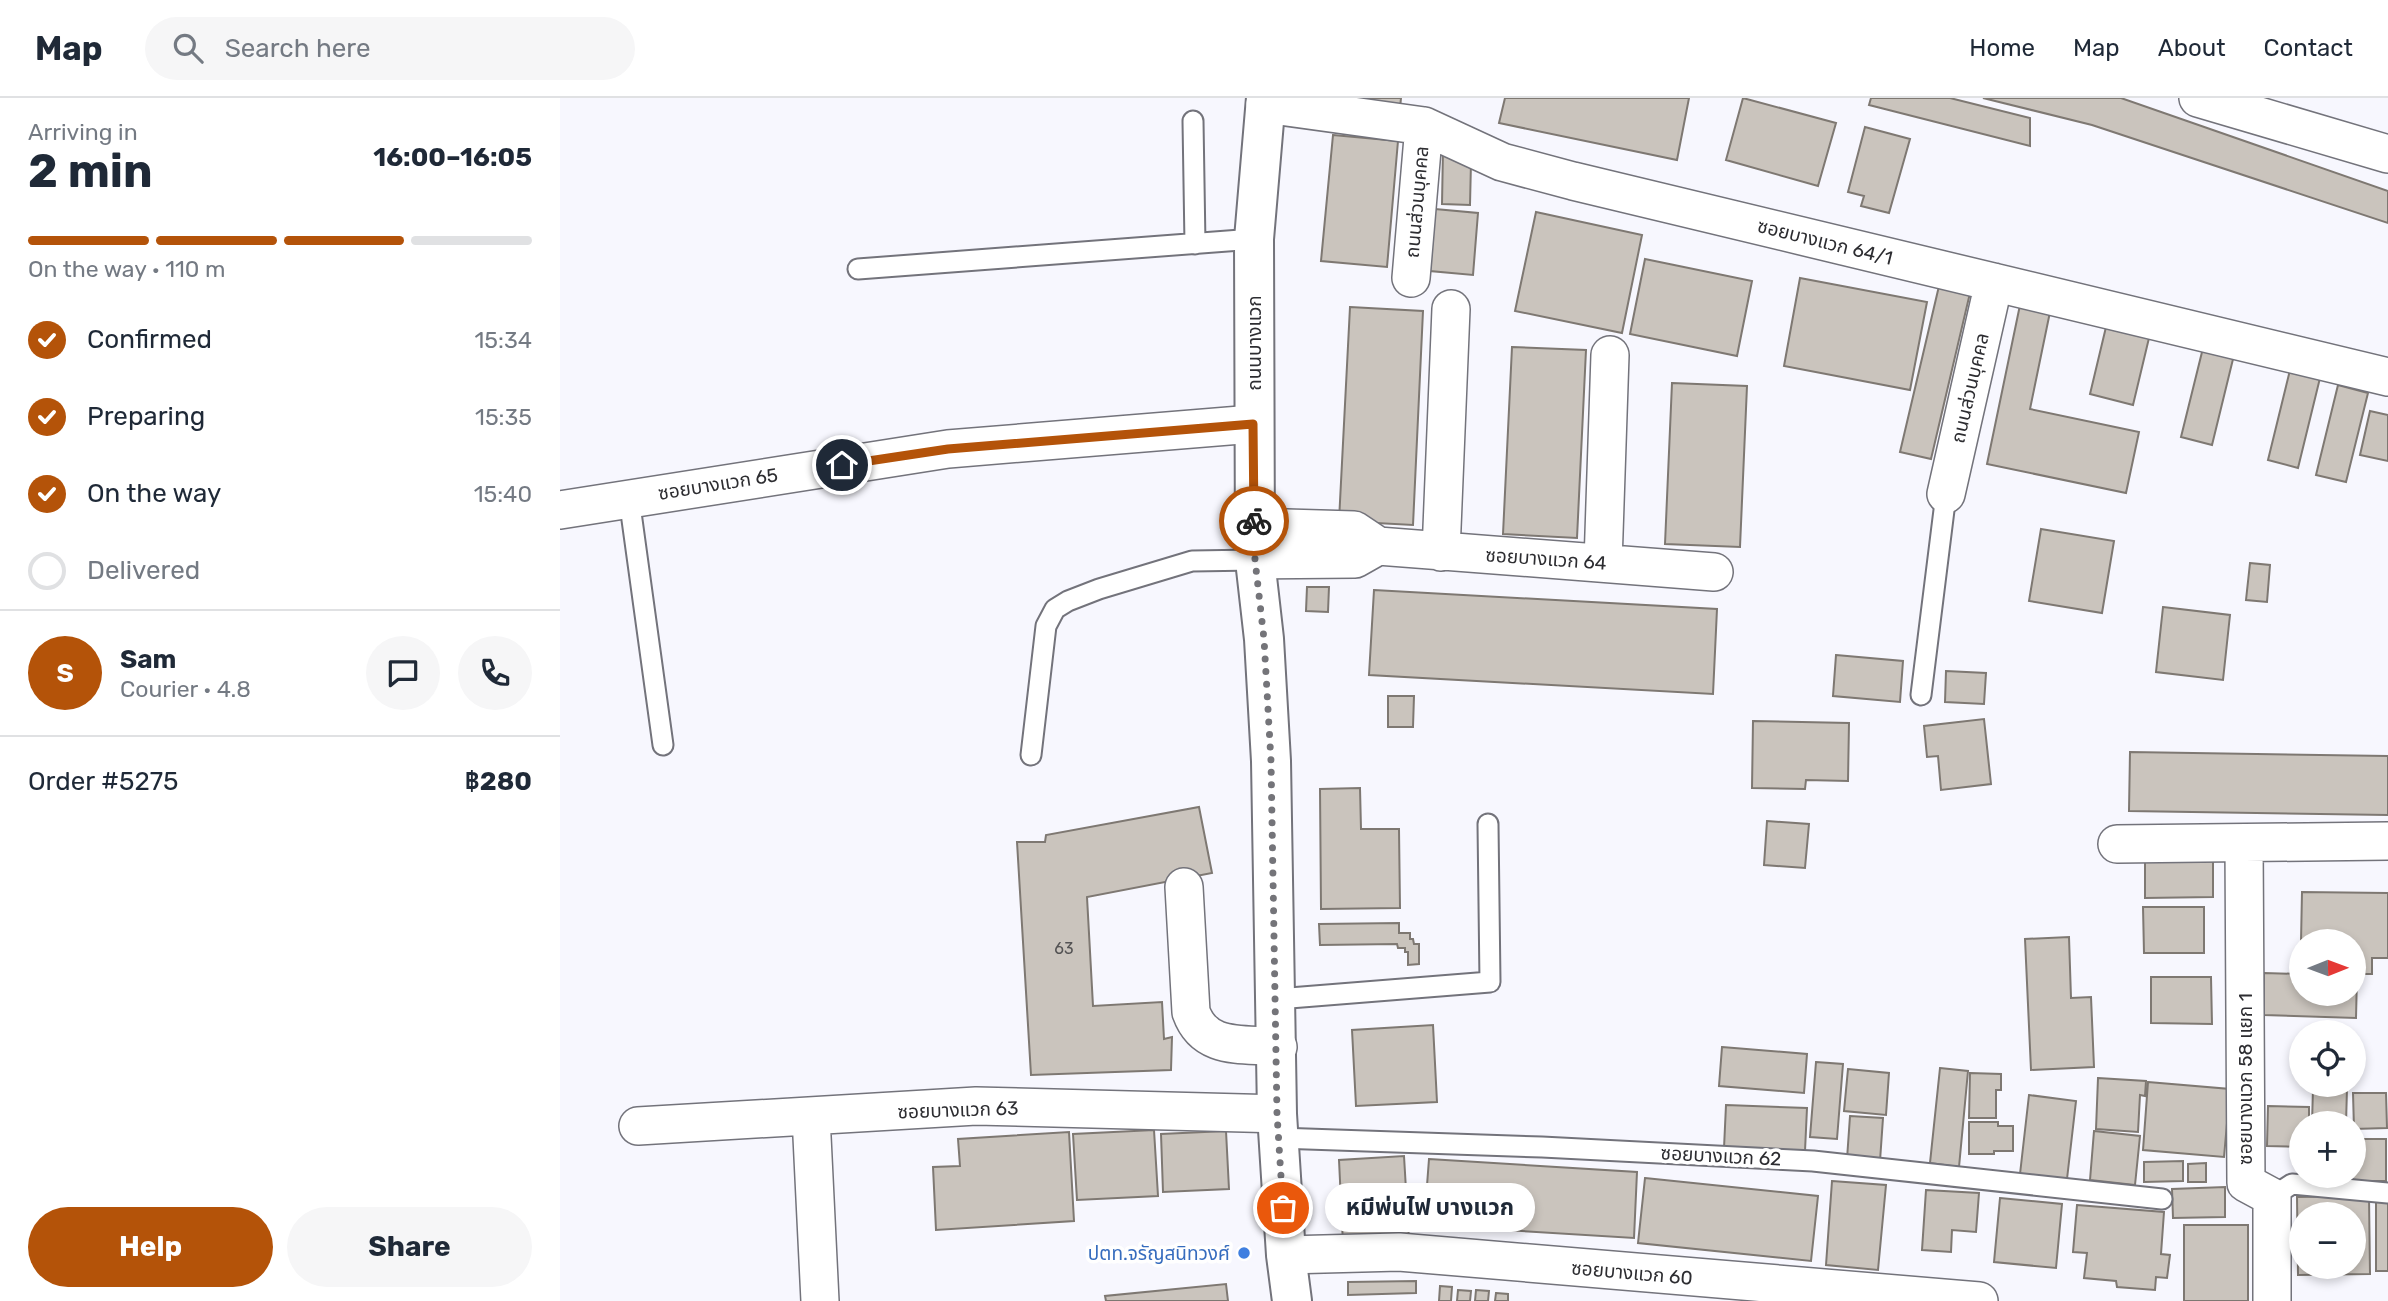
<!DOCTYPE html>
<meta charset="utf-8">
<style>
body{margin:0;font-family:Rubik,"Noto Sans Thai",sans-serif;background:#f6f6f7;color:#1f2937;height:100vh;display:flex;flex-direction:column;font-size:26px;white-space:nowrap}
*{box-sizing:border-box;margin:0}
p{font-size:23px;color:#747a83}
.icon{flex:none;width:38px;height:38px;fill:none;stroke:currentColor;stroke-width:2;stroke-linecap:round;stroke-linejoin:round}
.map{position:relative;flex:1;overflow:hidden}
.details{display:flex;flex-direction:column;background:#fff;width:560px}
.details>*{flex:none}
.needle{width:46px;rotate:89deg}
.tools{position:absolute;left:1729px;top:831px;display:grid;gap:14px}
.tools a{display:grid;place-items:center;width:77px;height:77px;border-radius:50%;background:#fff;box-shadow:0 4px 10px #0003;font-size:35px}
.pin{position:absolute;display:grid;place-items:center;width:60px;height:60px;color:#fff;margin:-30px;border:4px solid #fff;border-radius:50%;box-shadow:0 2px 7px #0007}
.courier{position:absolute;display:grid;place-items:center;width:70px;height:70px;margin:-35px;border:5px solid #b45309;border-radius:50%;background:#fff;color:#222;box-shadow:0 2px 9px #0007}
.bubble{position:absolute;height:49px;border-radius:24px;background:#fff;box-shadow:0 4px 10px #0003;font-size:23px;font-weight:700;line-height:49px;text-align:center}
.summary em{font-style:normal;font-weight:700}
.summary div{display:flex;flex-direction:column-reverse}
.summary{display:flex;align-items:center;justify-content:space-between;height:119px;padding:0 28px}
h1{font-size:46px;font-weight:700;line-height:52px}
.bar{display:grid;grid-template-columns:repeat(4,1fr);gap:10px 7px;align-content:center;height:84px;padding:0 28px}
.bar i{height:9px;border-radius:5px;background:#e0e1e3}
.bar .on{background:#b45309}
.bar p{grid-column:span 4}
.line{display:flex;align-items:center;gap:18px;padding:0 28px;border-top:2px solid #e0e1e3}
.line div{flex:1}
.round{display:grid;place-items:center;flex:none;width:74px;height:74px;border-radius:37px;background:#f6f6f7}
ol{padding:0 28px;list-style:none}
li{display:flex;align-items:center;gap:21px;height:77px}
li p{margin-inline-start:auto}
li .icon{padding:7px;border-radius:50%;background:#b45309;color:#fff;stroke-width:4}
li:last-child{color:#747a83}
li i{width:38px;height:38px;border:4px solid #e0e1e3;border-radius:50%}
.action{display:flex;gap:14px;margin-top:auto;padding:14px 28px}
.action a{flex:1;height:80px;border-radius:42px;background:#b45309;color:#fff;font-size:28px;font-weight:700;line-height:80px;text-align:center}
.action a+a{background:#f6f6f7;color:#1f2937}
header{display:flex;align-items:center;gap:42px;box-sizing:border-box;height:98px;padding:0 35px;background:#fff;border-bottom:2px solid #e0e1e3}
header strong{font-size:33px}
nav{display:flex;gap:38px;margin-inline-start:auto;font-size:24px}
.search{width:490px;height:63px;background:#f6f6f7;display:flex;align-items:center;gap:18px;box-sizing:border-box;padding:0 24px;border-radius:38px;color:#747a83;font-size:26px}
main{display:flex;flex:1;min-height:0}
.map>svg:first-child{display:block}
</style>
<header>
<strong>Map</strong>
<div class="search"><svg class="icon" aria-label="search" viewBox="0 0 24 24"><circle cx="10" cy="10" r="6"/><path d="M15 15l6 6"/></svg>Search here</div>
<nav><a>Home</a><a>Map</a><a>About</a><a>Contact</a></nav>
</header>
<main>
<section class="details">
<div class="summary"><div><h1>2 min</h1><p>Arriving in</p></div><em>16:00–16:05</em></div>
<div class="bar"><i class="on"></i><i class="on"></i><i class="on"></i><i></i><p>On the way · 110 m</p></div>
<ol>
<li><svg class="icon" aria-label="check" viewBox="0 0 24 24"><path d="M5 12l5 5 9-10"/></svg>Confirmed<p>15:34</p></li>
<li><svg class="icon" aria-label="check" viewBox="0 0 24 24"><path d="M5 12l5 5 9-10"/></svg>Preparing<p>15:35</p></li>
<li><svg class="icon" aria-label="check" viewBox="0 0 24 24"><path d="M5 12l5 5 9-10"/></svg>On the way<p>15:40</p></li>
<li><i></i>Delivered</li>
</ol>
<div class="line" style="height:126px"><b class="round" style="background:#b45309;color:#fff">S</b><div><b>Sam</b><p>Courier · 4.8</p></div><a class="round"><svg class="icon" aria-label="chat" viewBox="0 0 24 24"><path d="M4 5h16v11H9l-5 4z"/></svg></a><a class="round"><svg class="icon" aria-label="phone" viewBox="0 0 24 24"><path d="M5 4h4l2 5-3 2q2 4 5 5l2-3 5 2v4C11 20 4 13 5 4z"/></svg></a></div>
<div class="line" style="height:91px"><div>Order #5275</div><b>฿280</b></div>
<div class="action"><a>Help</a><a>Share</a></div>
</section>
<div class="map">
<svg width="1828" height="1203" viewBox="0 0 1828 1203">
<rect width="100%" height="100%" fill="#f7f7fe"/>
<path fill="#cac4bd" stroke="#7e7872" stroke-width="2" fill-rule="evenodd" d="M775,0H841L840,10Z
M945,0H1129L1117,62L939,25Z
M1183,0L1276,25L1258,88L1166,62Z
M1311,0H1390L1470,20V48L1309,7Z
M1423,0H1561L1828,93V125L1532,27Z
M1305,29L1350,41L1329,115L1301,108L1304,98L1288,94Z
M773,37L838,43L827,169L761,163Z
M883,51L911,64L910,107L882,106Z
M875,111L918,115L913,177L870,173Z
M976,114L1082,137L1062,235L955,213Z
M1085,161L1192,183L1177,258L1070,236Z
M1240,180L1367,204L1350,292L1224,268Z
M1379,188L1410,195L1371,361L1340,354Z
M1460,207L1490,214L1470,311L1579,334L1566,395L1427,366Z
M790,209L863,213L853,427L779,423Z
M1546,229L1589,240L1573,307L1530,296Z
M952,249L1026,252L1017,440L943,436Z
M1643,250L1674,257L1652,347L1621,339Z
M1730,272L1760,280L1738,370L1708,362Z
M1112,285L1187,288L1180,449L1105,446Z
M1778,287L1808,295L1786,384L1756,377Z
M1810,313L1828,317V363L1800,357Z
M1481,431L1554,443L1542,515L1469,503Z
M1690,465L1710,467L1707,504L1686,502Z
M747,489H769L768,514L746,513Z
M814,492L1157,511L1153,596L809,577Z
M1603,509L1670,517L1663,582L1596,574Z
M1276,557L1343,563L1340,604L1273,598Z
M1386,573L1426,575L1424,606L1385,604Z
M828,598H854L853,629H828Z
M1424,621L1431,686L1381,692L1378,658L1367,659L1364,628Z
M1193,623L1289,625L1288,683L1246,682L1245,691L1192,690Z
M1570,654L1828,658V717L1569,713Z
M800,690L801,731H839L840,810L761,811L760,691Z
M639,709L652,775L527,799L533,908L602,904L604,941L612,939L611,972L471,977L457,744H485L486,737Z
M1207,723L1249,726L1245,770L1204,767Z
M1653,761V799L1585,800V763Z
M1742,794L1828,795V860H1812V876H1794V844H1741Z
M1583,809H1644V855H1584Z
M839,825V835H850V841H853L854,846H859V866L848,867V854H845V850H838L837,846L760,847L759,826Z
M1509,839L1511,900L1531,899L1534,969L1471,972L1465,841Z
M1704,875L1741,876V896H1794V877H1797L1796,920L1704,917Z
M1591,879H1651L1652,926L1591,925Z
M873,927L877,1004L796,1008L792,932Z
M1162,949L1247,956L1244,995L1159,988Z
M1256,964L1283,966L1277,1041L1250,1039Z
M1380,970L1408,973L1399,1069L1370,1065Z
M1288,971L1329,975L1326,1017L1284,1013Z
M1410,975L1441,976V992H1436V1020H1409Z
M1538,980L1586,983L1585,998L1580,997L1578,1034L1536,1031Z
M1588,984L1670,991L1664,1059L1583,1052Z
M1753,990H1787L1786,1026H1752Z
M1793,995H1826L1827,1030L1794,1031Z
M1469,997L1516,1003L1507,1081L1460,1076Z
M1166,1007L1247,1010L1245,1053L1164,1050Z
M1708,1008L1749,1009V1026H1741V1049L1707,1048Z
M1290,1018L1323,1020L1320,1063L1287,1061Z
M1409,1024H1438V1028H1453V1053H1434V1056H1409Z
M594,1032L598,1098L517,1102L513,1036Z
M666,1033L669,1091L603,1094L601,1036Z
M1534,1033L1580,1038L1575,1087L1530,1082Z
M509,1034L514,1123L376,1132L373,1069L400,1068L398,1041Z
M1794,1041H1826V1083H1790V1078H1794Z
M844,1058L849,1142L783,1146L779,1062Z
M869,1061L1077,1074L1074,1140L864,1127Z
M1623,1063V1083L1584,1084V1064Z
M1646,1065V1084H1628V1066Z
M1085,1080L1258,1098L1251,1163L1078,1145Z
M1272,1083L1326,1087L1318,1172L1266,1167Z
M1665,1089V1119L1613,1120L1612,1091Z
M1366,1092L1419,1095L1416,1134L1392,1132L1391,1154L1362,1152Z
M1809,1098L1810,1176L1738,1177L1737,1099ZM1741,1116H1794V1169H1741Z
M1440,1100L1502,1106L1496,1170L1434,1164Z
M1816,1103H1828V1173H1816Z
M1517,1107L1604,1114L1601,1156L1610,1157L1607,1180L1596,1179L1595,1192L1557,1189L1556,1183L1524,1180L1527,1155L1513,1154Z
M1624,1127H1688V1203H1624Z
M856,1183V1195L788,1197V1184Z
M666,1186L668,1203H546L545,1198Z
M880,1188L892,1189L891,1203H879Z
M898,1192L911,1193L910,1203H897Z
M916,1192L929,1193L928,1203H915Z
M936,1195L948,1196V1203H935Z"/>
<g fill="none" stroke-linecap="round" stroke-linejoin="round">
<defs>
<path id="service" d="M633,23L635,146
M298,171L694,141
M69,400L103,647
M1361,597L1386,396
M471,657L486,528L495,511L508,503L539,491L632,463L695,462
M717,901L930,884L928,726
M718,1040L982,1049L1253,1063L1602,1101
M1712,1099L1732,1086L1828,1095"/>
<path id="minor" d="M1638,0L1828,56
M705,6L864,28L942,64L1013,83L1828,279
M851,180L864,28
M1386,396L1434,184
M0,412L388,351L693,326
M694,429L794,432L818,448L1154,474
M881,454L891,211
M695,462L795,461L818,448
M1043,465L1050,257
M1684,745L1686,1085L1712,1099V1203
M1557,746L1828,743
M624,789L631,914C645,953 682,945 718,949
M251,1018L260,1203
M78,1028L416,1008L717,1016
M726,1157L839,1154L1419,1203"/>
<path id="secondary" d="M706,0L694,141L695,462L704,541L711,663L717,1016L726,1157L732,1203"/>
</defs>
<use href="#service" stroke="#73737b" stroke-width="23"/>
<use href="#minor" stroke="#73737b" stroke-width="40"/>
<use href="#secondary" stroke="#73737b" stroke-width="42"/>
<use href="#service" stroke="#fff" stroke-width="19"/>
<use href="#minor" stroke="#fff" stroke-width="37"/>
<use href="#secondary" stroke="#fff" stroke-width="38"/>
</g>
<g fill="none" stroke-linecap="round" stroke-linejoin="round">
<path stroke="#747479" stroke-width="7" stroke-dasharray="0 12.6" d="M694,423L695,462L704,541L711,663L717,1016L723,1110"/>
<path stroke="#b45309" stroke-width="9" d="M282,367L388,351L693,326L694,423"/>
</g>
<circle fill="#3f7fe0" stroke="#fff" stroke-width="2.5" cx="684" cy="1155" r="7"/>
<g text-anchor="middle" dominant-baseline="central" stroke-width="7" stroke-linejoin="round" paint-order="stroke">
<g font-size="16" fill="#545354">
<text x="504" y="850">63</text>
</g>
<g font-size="19" fill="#2d2d31" stroke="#fff">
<text transform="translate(857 104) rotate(-85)">ถนนส่วนบุคคล</text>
<text transform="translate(1265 144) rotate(14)">ซอยบางแวก 64/1</text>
<text transform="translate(694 245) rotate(-90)">ถนนบางแวก</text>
<text transform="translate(1410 290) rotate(-77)">ถนนส่วนบุคคล</text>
<text transform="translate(158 386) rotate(-9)">ซอยบางแวก 65</text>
<text transform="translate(986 461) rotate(4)">ซอยบางแวก 64</text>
<text transform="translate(1685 981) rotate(-90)">ซอยบางแวก 58 แยก 1</text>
<text transform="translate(398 1012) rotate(-2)">ซอยบางแวก 63</text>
<text transform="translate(1161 1058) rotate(3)">ซอยบางแวก 62</text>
<text transform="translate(1072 1175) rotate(5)">ซอยบางแวก 60</text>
</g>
<g font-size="19" fill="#366cbe" stroke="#fff" text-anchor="end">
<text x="670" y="1155">ปตท.จรัญสนิทวงศ์</text>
</g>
</g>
</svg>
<div class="tools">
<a><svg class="needle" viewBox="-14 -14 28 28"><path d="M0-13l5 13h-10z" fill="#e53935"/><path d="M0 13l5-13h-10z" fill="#747a83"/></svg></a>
<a><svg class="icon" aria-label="locate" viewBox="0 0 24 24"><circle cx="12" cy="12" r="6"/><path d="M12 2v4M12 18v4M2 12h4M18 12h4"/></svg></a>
<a>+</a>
<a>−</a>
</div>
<div class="pin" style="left:723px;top:1110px;background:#ea580c"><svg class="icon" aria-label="bag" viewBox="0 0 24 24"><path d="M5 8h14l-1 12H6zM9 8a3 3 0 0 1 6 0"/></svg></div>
<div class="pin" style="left:282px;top:367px;background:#1f2937"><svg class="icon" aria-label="home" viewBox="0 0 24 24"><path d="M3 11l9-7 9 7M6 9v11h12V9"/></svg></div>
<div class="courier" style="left:694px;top:423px"><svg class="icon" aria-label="bike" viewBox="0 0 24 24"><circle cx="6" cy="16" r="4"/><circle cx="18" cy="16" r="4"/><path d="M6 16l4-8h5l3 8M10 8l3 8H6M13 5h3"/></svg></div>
<div class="bubble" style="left:765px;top:1085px;width:210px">หมีพ่นไฟ บางแวก</div>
</div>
</main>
